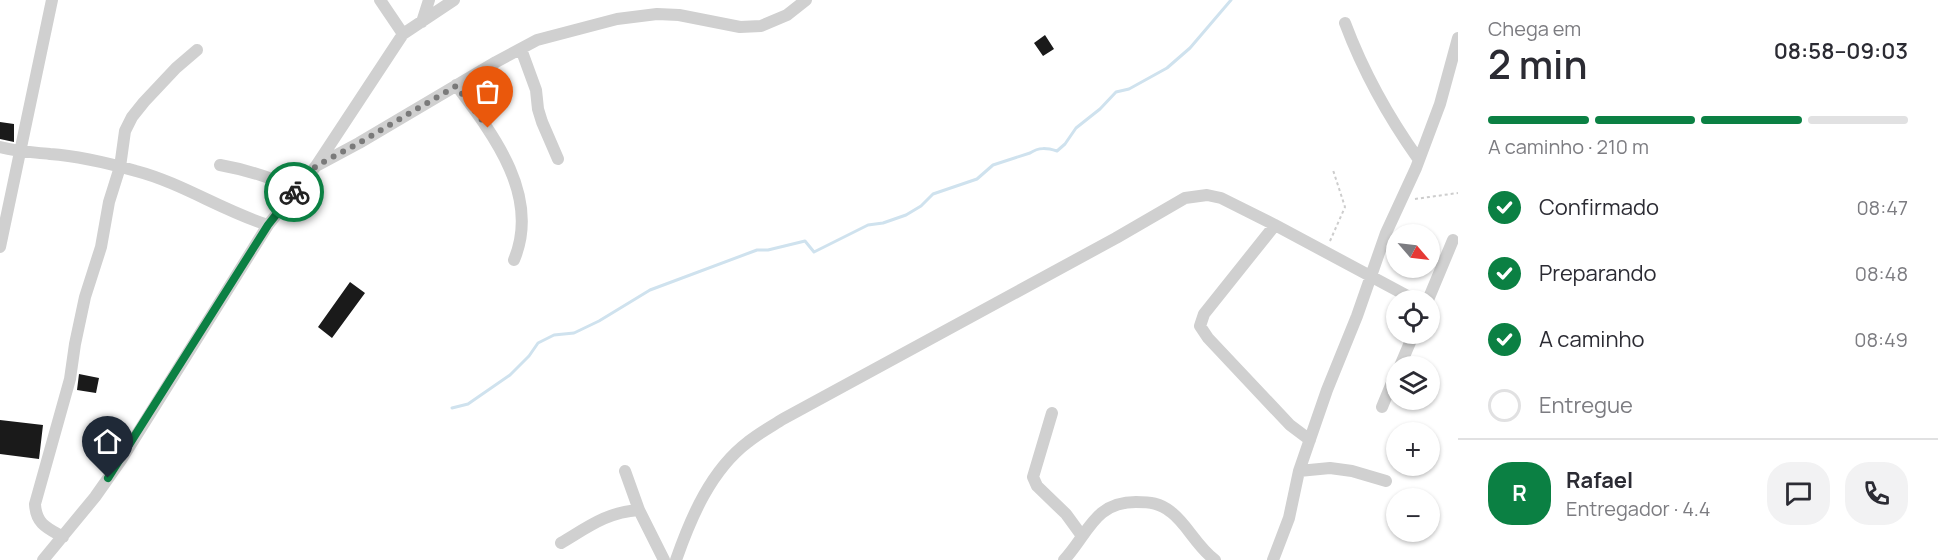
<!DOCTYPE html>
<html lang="pt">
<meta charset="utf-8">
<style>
body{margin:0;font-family:Manrope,sans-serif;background:#f2f2f3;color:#2b2b33;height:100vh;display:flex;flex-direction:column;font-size:22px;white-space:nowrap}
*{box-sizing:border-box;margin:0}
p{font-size:20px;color:#7c7c81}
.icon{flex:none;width:33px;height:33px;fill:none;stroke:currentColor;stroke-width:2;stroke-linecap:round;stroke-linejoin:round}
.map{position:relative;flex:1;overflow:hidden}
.drawer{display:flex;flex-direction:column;background:#fff;width:480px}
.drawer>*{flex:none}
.needle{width:39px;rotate:118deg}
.controls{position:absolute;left:1386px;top:224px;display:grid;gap:12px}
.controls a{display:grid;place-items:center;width:54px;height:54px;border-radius:50%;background:#fff;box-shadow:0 2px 4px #0004;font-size:30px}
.pin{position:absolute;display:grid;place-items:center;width:51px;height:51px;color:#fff;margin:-62px -26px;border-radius:50% 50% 50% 0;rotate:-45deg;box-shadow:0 0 6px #0007}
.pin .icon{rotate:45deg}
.courier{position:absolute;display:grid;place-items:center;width:60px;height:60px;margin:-30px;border:4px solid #0b8043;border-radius:50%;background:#fff;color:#222;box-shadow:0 2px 8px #0007}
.head em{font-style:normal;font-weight:600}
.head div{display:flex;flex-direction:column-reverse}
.head{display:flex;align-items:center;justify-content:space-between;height:102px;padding:0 30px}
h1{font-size:39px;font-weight:600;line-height:45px}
.bar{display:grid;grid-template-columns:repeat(4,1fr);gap:9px 6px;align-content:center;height:72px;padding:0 30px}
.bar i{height:8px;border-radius:4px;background:#e1e1e2}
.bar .selected{background:#0b8043}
.bar p{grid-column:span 4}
.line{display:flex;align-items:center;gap:15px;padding:0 30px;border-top:2px solid #e1e1e2}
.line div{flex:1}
.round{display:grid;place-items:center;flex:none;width:63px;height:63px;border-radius:24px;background:#f2f2f3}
ol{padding:0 30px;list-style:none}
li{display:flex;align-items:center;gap:18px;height:66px}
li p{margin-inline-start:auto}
li .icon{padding:6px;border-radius:50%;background:#0b8043;color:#fff;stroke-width:4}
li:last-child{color:#7c7c81}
li i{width:33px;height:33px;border:3px solid #e1e1e2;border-radius:50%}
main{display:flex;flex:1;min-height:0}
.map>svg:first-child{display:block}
</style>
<main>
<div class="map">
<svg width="1458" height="560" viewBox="0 0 1458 560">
<rect width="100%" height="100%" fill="#fff"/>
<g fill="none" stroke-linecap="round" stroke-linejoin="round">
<path stroke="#cfe2ee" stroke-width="3" d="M452,408L468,404L510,375L529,356L538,343L554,335L574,333L599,321L650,290L757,250H768L805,241L814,252L868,225L883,223L906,215L921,206L933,194L977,179L993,165L1030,153C1039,147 1047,148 1057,151L1065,144L1076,128L1100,109L1116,92L1129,89L1167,68L1190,48L1231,0"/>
</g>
<path fill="#1a1a1a" d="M1045,35L1054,49L1043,56L1034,43Z
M0,122L14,124V142L0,139Z
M350,282L365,293L332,338L318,327Z
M79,374L99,378L96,393L77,390Z
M0,420L43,425L39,459L0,454Z"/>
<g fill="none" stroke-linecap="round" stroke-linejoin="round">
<path stroke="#cdcdcd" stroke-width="2" stroke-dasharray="3 3" stroke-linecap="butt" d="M1415,199L1458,193
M1330,241L1345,207L1333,170"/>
<path stroke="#d0d0d0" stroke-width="12" d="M380,0L403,34
M422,22L429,0
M1345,23C1363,71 1389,118 1419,160
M521,49L536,90L538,109L542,122L558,159
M456,85C493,134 541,196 514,260
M0,147C17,152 33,152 50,154C79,156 108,163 136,171C182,183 223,211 268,225
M220,165C248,170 271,177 296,190
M318,165L359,143L496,62L537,40L617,19L657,14L679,15L740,27L761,26L787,15L806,0
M1275,225L1204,314L1200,326L1208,338L1290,425L1310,440
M0,247L52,0
M1428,300L1453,240
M1400,366L1414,333
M1382,407L1396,373
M1052,413L1033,477L1037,486L1066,514L1082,536
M625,471L639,510L664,560
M1299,471L1330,468L1352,471L1386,481
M63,537C47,528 36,524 35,504L70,379L75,344L85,297L101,247L109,202L120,167L125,131L132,117L144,102L176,68L197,50
M561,543C588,527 607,512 639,510
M43,560L95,497L121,460L268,225L316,166L403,34L454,0
M676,560C691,517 711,470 748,442C759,433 772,426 783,419L1116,238L1185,198L1207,195L1221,198L1275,225L1415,300
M1064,560C1089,533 1094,502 1136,502C1150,502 1160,503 1171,512C1187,524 1197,547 1215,560
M1273,560L1289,518L1299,471L1327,390L1357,316L1386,233L1416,168L1440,104L1458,38"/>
</g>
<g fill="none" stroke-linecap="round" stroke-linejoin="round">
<path stroke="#7a7a7a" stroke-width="6" stroke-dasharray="0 10.8" d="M294,192L316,166L359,143L456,86L488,128"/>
<path stroke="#0b8043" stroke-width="8" d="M108,478L268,225L294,192"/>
</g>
</svg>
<div class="controls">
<a><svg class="needle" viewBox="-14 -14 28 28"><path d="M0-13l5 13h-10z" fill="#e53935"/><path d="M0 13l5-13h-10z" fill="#7c7c81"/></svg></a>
<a><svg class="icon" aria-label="locate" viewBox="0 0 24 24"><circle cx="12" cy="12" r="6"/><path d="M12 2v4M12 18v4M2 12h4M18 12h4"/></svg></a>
<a><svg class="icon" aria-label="layers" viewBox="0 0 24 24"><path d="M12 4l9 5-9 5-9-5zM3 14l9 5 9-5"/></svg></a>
<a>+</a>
<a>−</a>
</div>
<div class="pin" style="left:488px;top:128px;background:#ea580c"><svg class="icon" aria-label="bag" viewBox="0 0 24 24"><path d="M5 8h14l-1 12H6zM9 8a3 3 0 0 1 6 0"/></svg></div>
<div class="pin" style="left:108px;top:478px;background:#1f2937"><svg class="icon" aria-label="home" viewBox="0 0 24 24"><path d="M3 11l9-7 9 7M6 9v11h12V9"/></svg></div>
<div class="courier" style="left:294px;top:192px"><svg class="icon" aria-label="bike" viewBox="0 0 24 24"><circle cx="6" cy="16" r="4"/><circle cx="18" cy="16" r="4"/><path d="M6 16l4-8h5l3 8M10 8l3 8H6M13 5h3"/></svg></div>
</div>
<section class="drawer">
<div class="head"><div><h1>2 min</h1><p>Chega em</p></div><em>08:58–09:03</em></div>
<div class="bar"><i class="selected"></i><i class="selected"></i><i class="selected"></i><i></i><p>A caminho · 210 m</p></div>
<ol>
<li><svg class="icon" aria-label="check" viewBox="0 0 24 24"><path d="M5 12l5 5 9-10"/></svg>Confirmado<p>08:47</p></li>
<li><svg class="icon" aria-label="check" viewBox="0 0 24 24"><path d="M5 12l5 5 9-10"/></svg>Preparando<p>08:48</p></li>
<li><svg class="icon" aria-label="check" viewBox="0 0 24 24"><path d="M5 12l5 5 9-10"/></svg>A caminho<p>08:49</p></li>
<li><i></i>Entregue</li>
</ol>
<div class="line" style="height:108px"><b class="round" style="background:#0b8043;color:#fff">R</b><div><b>Rafael</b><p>Entregador · 4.4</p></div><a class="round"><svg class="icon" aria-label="chat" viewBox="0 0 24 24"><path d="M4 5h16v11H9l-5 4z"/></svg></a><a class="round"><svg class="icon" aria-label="phone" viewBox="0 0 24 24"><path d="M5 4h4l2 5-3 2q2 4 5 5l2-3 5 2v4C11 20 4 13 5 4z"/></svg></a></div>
</section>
</main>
